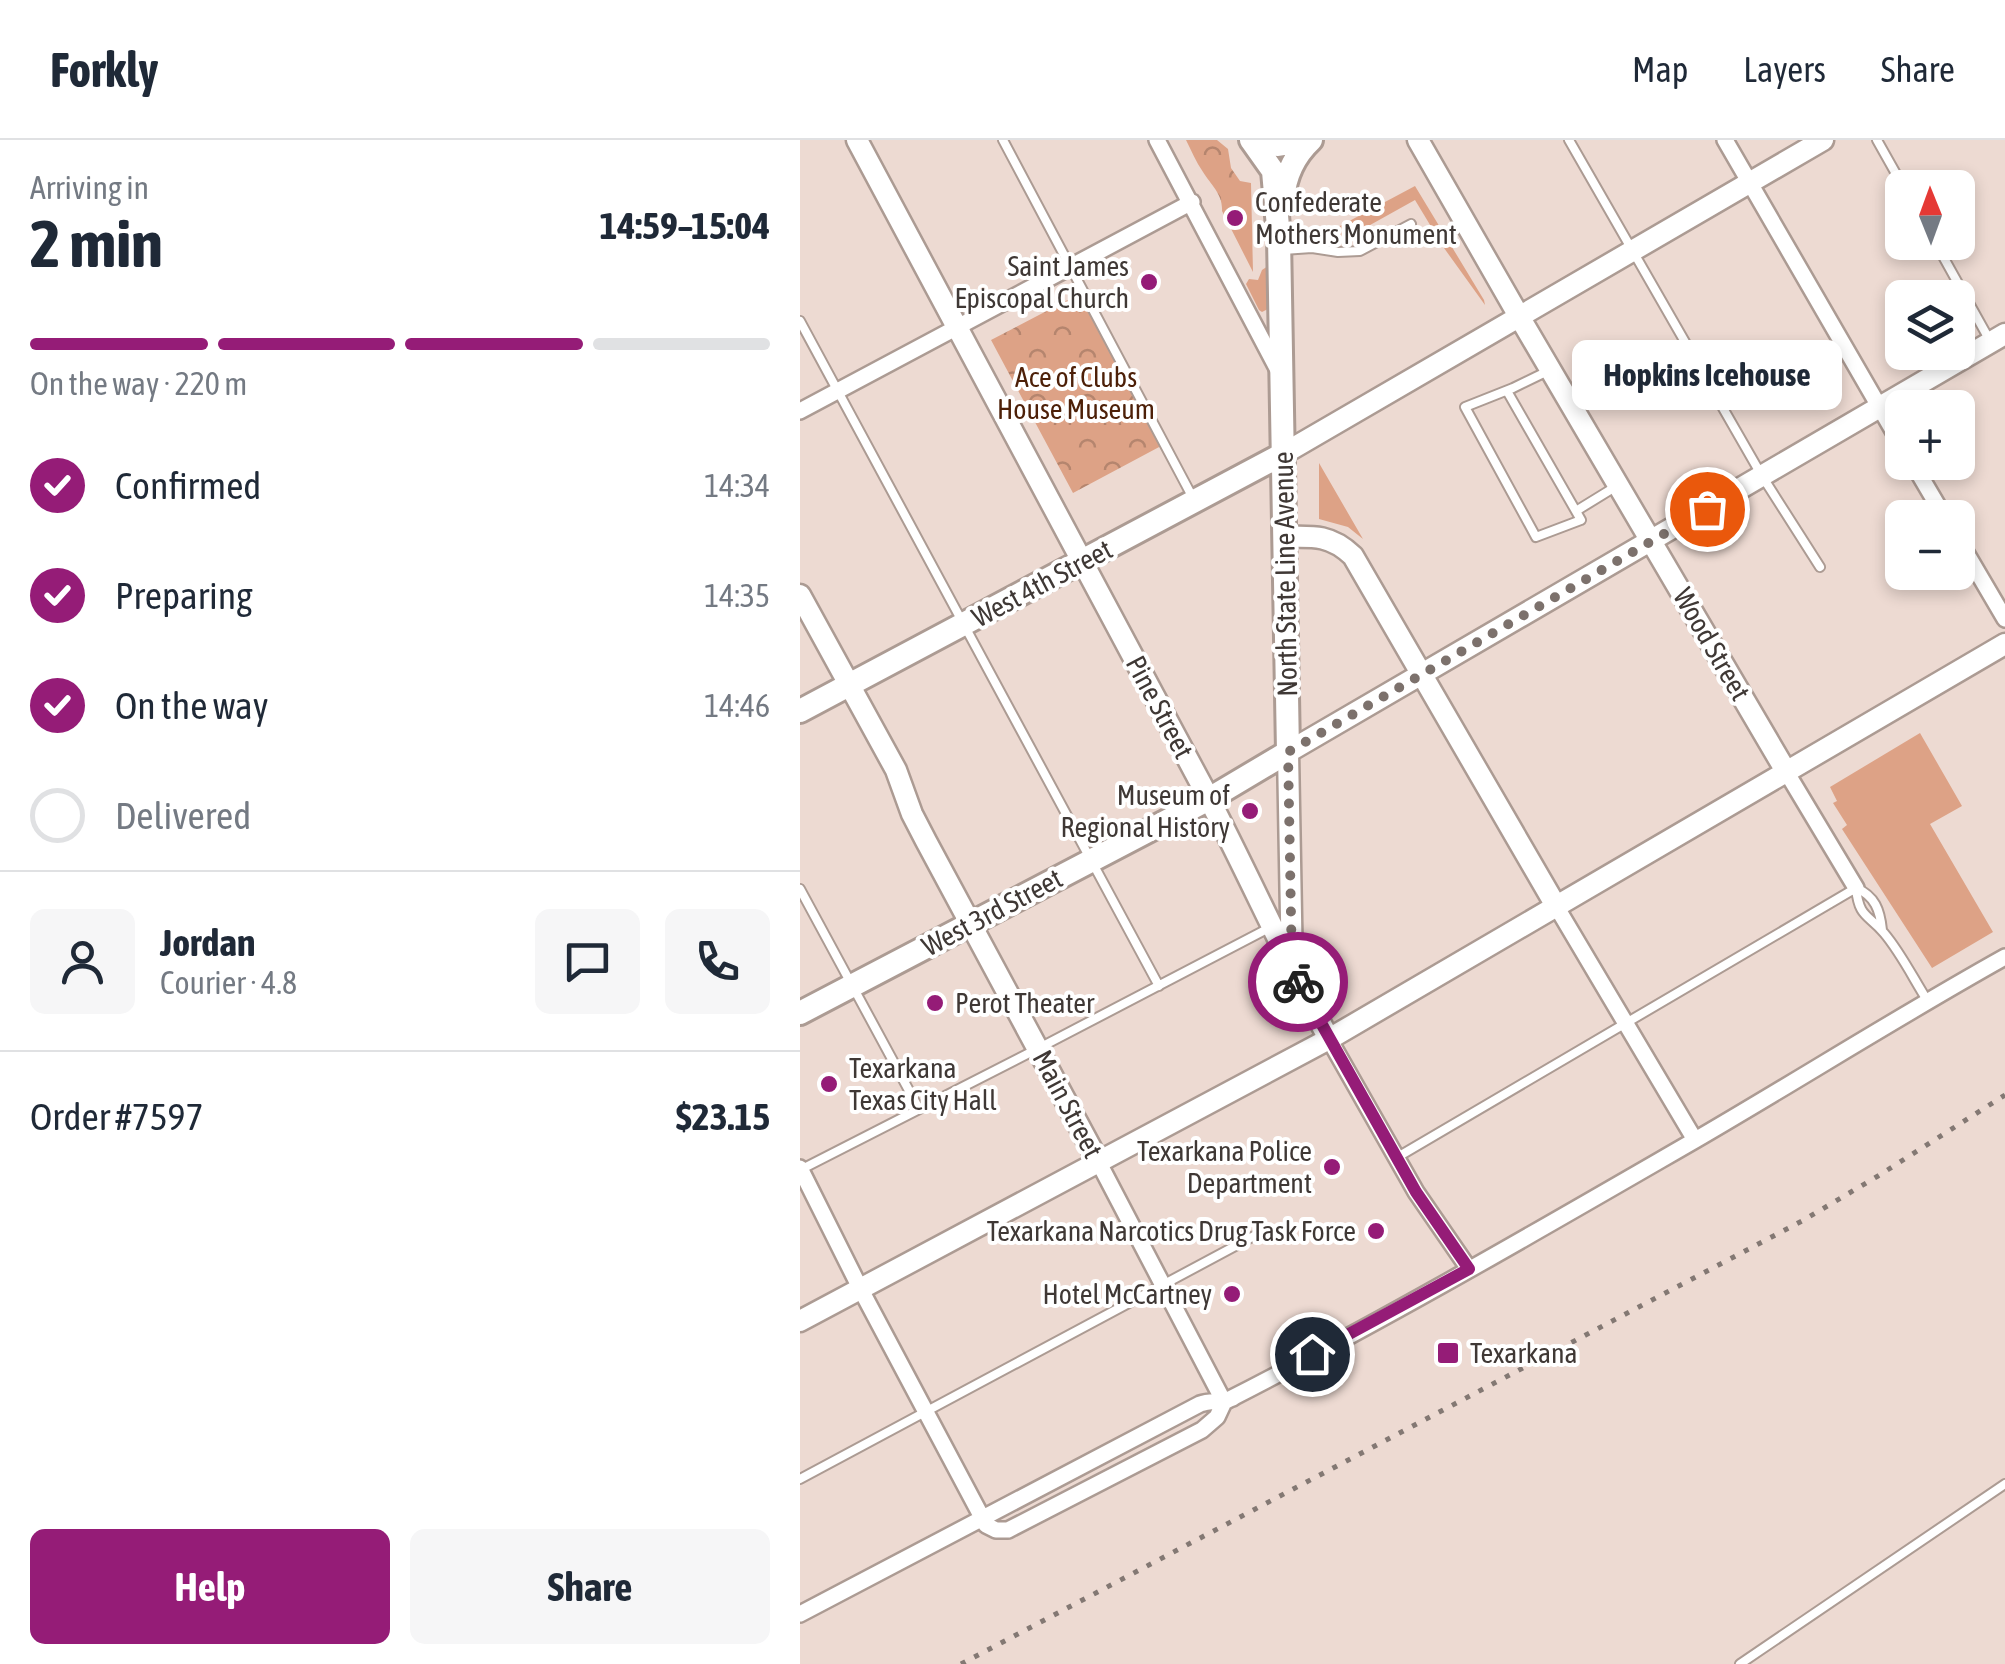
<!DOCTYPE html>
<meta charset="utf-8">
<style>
body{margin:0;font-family:"Asap Condensed",sans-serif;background:#f6f6f7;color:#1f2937;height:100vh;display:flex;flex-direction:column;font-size:38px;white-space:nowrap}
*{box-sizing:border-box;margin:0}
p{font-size:32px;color:#747a83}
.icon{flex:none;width:55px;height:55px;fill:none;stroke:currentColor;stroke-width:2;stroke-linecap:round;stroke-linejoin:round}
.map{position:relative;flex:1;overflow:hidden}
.sheet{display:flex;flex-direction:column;background:#fff;width:800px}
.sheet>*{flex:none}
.needle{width:65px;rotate:359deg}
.controls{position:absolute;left:1085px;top:30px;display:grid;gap:20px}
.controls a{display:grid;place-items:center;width:90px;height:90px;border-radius:15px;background:#fff;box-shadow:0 5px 15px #0003;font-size:50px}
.pin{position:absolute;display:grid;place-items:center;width:85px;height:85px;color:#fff;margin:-42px;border:5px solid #fff;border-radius:50%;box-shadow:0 2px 10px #0007}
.courier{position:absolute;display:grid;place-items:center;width:100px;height:100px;margin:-50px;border:8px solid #951c77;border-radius:50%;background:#fff;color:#222;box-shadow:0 2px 12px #0007}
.bubble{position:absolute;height:70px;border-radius:15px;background:#fff;box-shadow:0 5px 15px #0003;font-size:32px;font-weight:700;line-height:70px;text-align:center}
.headline em{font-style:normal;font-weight:700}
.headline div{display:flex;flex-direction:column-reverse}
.headline{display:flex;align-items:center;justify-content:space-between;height:170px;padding:0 30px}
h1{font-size:65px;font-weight:700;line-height:75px}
.bar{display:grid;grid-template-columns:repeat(4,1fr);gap:15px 10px;align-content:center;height:120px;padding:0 30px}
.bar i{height:12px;border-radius:8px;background:#e0e1e3}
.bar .selected{background:#951c77}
.bar p{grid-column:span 4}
.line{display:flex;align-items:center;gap:25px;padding:0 30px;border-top:2px solid #e0e1e3}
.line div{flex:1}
.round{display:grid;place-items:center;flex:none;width:105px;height:105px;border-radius:15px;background:#f6f6f7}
ol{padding:0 30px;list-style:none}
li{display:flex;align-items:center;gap:30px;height:110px}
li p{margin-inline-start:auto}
li .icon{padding:10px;border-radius:50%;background:#951c77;color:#fff;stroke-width:4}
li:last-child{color:#747a83}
li i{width:55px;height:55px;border:5px solid #e0e1e3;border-radius:50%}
.button{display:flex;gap:20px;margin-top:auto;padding:20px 30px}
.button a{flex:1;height:115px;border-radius:15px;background:#951c77;color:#fff;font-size:40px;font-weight:700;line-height:115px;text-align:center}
.button a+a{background:#f6f6f7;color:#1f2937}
header{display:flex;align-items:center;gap:60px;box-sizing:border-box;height:140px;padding:0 50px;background:#fff;border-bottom:2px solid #e0e1e3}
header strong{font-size:48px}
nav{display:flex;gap:55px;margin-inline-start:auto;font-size:35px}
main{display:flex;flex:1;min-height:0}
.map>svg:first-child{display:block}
</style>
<header>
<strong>Forkly</strong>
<nav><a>Map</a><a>Layers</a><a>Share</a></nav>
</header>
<main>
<section class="sheet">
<div class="headline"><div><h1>2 min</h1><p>Arriving in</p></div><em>14:59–15:04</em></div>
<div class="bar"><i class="selected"></i><i class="selected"></i><i class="selected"></i><i></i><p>On the way · 220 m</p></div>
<ol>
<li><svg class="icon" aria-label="check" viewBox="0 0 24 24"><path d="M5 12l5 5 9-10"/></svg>Confirmed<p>14:34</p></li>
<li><svg class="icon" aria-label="check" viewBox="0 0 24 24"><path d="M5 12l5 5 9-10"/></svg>Preparing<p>14:35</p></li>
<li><svg class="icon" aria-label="check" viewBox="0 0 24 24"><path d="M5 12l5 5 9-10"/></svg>On the way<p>14:46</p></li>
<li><i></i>Delivered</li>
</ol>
<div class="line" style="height:180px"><a class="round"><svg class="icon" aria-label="person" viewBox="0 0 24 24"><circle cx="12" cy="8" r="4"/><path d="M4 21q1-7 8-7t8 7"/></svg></a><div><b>Jordan</b><p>Courier · 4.8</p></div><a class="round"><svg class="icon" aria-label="chat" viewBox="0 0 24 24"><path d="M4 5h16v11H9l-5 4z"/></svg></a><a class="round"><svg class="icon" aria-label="phone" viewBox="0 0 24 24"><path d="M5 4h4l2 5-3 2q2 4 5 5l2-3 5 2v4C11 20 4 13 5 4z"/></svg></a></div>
<div class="line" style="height:130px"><div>Order #7597</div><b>$23.15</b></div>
<div class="button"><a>Help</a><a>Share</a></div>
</section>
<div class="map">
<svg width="1205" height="1524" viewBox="0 0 1205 1524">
<defs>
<pattern id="forest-crowns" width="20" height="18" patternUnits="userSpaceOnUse" patternTransform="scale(2.5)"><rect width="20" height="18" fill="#dda286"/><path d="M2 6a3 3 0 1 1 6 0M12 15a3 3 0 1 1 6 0" fill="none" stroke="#b5856e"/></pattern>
</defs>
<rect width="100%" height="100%" fill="#eddad2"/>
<path fill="#dda286" d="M615,46L684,160L685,165L644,108L615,60L545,99L523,95Z
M468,126L472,167L462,172L459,170L446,144L449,139L458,140L462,130Z
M519,323L563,399L548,387L519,379Z
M1120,593L1162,666L1130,684L1193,792L1132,828L1042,689L1047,685L1033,663L1037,661L1030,647Z"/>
<path fill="url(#forest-crowns)" d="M386,0H417L428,9L431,28L440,41L451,43L453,132L422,71C423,54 411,45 403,32C396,22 391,10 386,0Z
M281,153L361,306L273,353L191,200Z"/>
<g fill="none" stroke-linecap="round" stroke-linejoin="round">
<defs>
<path id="service" d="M203,0L393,358
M769,0L962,336L1020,427
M1077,0L1104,48
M1135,102L1189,199
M483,110L512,108L538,112L560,111L611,84
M0,181L359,846
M707,251L781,380L736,397L665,267L713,248L750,230
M776,371L815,347
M1056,748C1059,778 1068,774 1084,793C1101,813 1113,838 1127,860
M1056,748C1075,756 1080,770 1082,790
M0,749L119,969
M596,1018L1056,748
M2,1029L239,908L469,788
M0,1339L454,1096
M940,1524L1205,1344"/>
<path id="minor" d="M357,0L478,230
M925,0L1102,306
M0,271L392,62
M1112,322L1145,378
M1158,399L1205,479
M987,633L1056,748
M756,766L895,1000
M529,899L616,1052L669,1129
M299,1023L424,1262
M0,1028L60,1148L186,1385L196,1390H208L402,1290L417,1277L424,1262C585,1180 741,1089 897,999C1000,939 1101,875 1205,817
M0,1474L400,1264C411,1260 422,1263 433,1258"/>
<path id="tertiary" d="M57,0C173,219 291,436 407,655C449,736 486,819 529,899
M618,0L720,178L987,633
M483,314L1023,0
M485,397C514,396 531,395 553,416L756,766
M0,455L96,630L112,674L126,701L299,1023
M492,830L488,612L1205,194
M0,1181L529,899L1205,504"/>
<path id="secondary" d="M451,0L478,5L510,0
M483,59C485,36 494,16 511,0
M0,571L483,314
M0,873L409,659L488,612L479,98L473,31L451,0"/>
</defs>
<use href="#service" stroke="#ac9b93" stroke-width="12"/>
<use href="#minor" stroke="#ac9b93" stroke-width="20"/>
<use href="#tertiary" stroke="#ac9b93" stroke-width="25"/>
<use href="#secondary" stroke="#ac9b93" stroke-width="28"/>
<use href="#service" stroke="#fff" stroke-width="8"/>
<use href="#minor" stroke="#fff" stroke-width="15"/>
<use href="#tertiary" stroke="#fff" stroke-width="20"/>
<use href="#secondary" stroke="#fff" stroke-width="22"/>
<path stroke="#837873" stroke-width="5" stroke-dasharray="5 10" stroke-linecap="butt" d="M161,1524L1002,1081L1078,1036L1205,955"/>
</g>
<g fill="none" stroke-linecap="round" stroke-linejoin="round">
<path stroke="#7c716c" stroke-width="10" stroke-dasharray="0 18" d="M498,842L492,830L488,612L907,369"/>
<path stroke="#951c77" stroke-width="12" d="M498,842L616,1052L669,1129L512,1214"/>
</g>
<g fill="#951c77" stroke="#fff" stroke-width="4">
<circle cx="435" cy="78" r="10"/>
<circle cx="349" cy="142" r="10"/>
<circle cx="450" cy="671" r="10"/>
<circle cx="135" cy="863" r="10"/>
<circle cx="29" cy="944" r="10"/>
<circle cx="532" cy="1027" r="10"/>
<circle cx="576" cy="1091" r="10"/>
<circle cx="432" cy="1154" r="10"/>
<rect x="636" y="1201" width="24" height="24" rx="5"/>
</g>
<g text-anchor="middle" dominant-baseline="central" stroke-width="8" stroke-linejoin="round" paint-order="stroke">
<g font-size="28" fill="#3f3835" stroke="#fff" text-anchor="end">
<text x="455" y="62" text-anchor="start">Confederate<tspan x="455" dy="32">Mothers Monument</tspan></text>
<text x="329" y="126">Saint James<tspan x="329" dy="32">Episcopal Church</tspan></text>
<text x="430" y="655">Museum of<tspan x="430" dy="32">Regional History</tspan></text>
<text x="155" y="863" text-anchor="start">Perot Theater</text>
<text x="49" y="928" text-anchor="start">Texarkana<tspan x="49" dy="32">Texas City Hall</tspan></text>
<text x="512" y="1011">Texarkana Police<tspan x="512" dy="32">Department</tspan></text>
<text x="556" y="1091">Texarkana Narcotics Drug Task Force</text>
<text x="412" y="1154">Hotel McCartney</text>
<text x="670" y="1213" text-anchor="start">Texarkana</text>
</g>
<g font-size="28" fill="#4d2008" stroke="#fff">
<text x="276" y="237">Ace of Clubs<tspan x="276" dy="32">House Museum</tspan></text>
</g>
<g font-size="28" fill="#3f3835" stroke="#fff">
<text transform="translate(485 434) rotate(-91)">North State Line Avenue</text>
<text transform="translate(242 443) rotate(-28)">West 4th Street</text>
<text transform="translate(912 504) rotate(60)">Wood Street</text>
<text transform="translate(360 567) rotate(62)">Pine Street</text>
<text transform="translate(192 772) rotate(-28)">West 3rd Street</text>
<text transform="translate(268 964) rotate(62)">Main Street</text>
</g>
</g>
</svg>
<div class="controls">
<a><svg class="needle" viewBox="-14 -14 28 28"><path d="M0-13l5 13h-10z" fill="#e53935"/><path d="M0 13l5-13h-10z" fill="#747a83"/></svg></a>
<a><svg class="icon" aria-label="layers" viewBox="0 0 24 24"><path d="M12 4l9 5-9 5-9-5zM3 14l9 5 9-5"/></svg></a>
<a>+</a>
<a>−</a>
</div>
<div class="pin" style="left:907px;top:369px;background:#ea580c"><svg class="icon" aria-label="bag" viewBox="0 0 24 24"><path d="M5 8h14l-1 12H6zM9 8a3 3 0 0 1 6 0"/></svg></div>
<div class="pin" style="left:512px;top:1214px;background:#1f2937"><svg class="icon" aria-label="home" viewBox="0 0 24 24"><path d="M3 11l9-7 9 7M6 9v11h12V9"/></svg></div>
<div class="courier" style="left:498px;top:842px"><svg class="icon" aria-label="bike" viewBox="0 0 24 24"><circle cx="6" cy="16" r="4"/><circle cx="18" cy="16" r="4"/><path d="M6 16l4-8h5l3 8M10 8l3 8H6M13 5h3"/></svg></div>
<div class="bubble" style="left:772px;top:200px;width:270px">Hopkins Icehouse</div>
</div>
</main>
